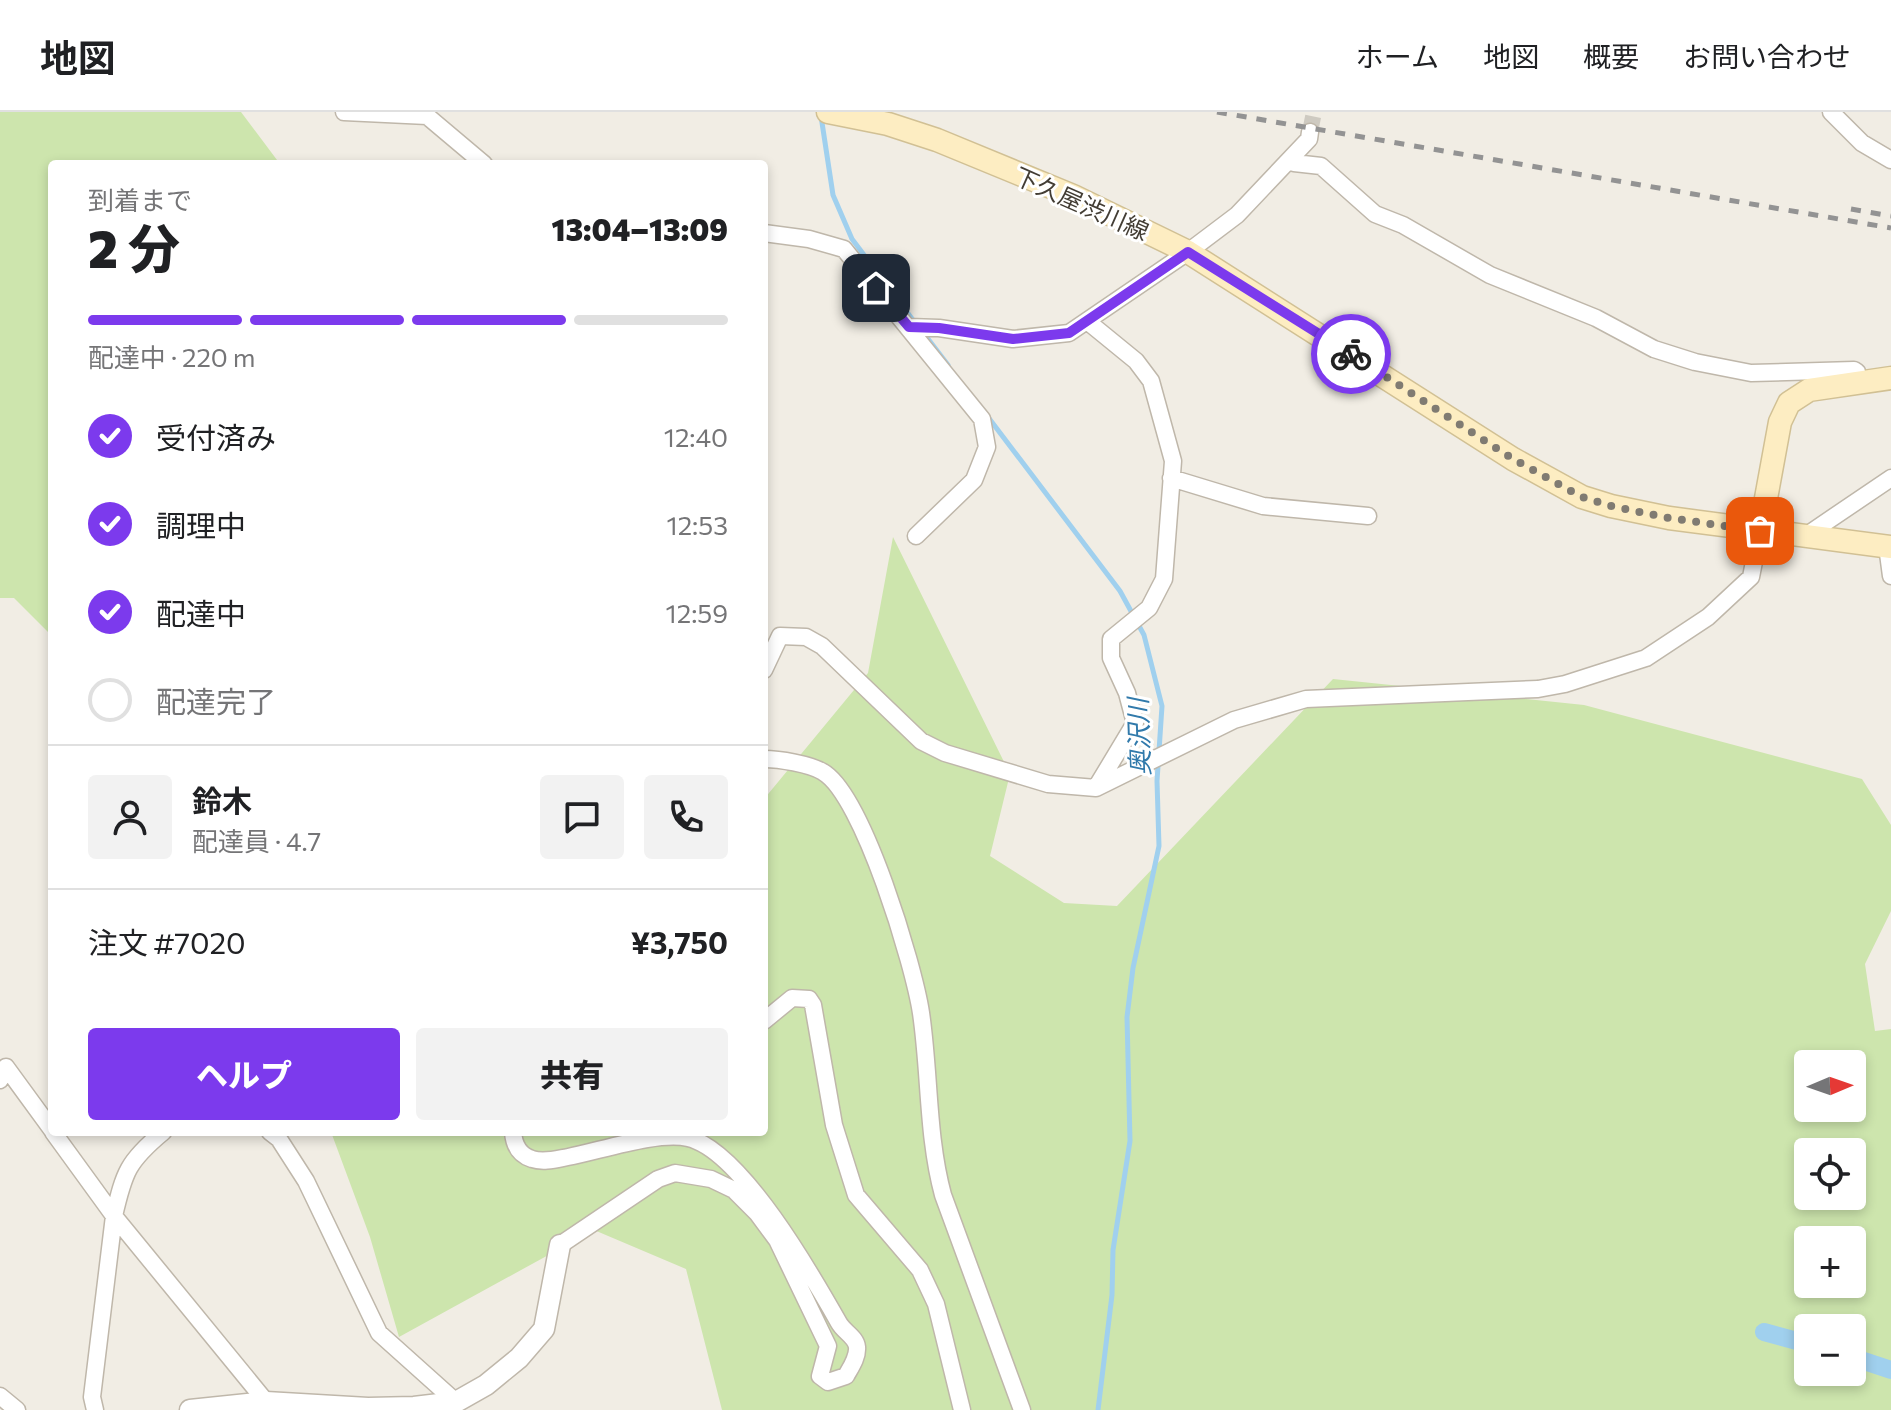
<!DOCTYPE html>
<html lang="ja">
<meta charset="utf-8">
<style>
body{margin:0;font-family:Commissioner,"Noto Sans JP",sans-serif;background:#f2f2f2;color:#202124;height:100vh;display:flex;flex-direction:column;font-size:30px;white-space:nowrap}
*{box-sizing:border-box;margin:0}
p{font-size:26px;color:#757577}
.icon{flex:none;width:44px;height:44px;fill:none;stroke:currentColor;stroke-width:2;stroke-linecap:round;stroke-linejoin:round}
.map{position:relative;flex:1;overflow:hidden}
.sheet{position:absolute;left:48px;top:48px;width:720px;height:976px;display:flex;flex-direction:column;background:#fff;border-radius:8px;box-shadow:0 4px 12px #0003}
.sheet>*{flex:none}
.needle{width:52px;rotate:88deg}
.fabs{position:absolute;left:1794px;top:938px;display:grid;gap:16px}
.fabs a{display:grid;place-items:center;width:72px;height:72px;border-radius:8px;background:#fff;box-shadow:0 4px 12px #0003;font-size:40px}
.pin{position:absolute;display:grid;place-items:center;width:68px;height:68px;color:#fff;margin:-34px;border-radius:16px;box-shadow:0 4px 12px #0006}
.courier{position:absolute;display:grid;place-items:center;width:80px;height:80px;margin:-40px;border:6px solid #7c3aed;border-radius:50%;background:#fff;color:#222;box-shadow:0 2px 10px #0007}
.headline em{font-style:normal;font-weight:800}
.headline div{display:flex;flex-direction:column-reverse}
.headline{display:flex;align-items:center;justify-content:space-between;height:136px;padding:0 40px}
h1{font-size:52px;font-weight:800;line-height:60px}
.bar{display:grid;grid-template-columns:repeat(4,1fr);gap:12px 8px;align-content:center;height:96px;padding:0 40px}
.bar i{height:10px;border-radius:6px;background:#e0e0e0}
.bar .current{background:#7c3aed}
.bar p{grid-column:span 4}
.line{display:flex;align-items:center;gap:20px;padding:0 40px;border-top:2px solid #e0e0e0}
.line div{flex:1}
.round{display:grid;place-items:center;flex:none;width:84px;height:84px;border-radius:8px;background:#f2f2f2}
ol{padding:0 40px;list-style:none}
li{display:flex;align-items:center;gap:24px;height:88px}
li p{margin-inline-start:auto}
li .icon{padding:8px;border-radius:50%;background:#7c3aed;color:#fff;stroke-width:4}
li:last-child{color:#757577}
li i{width:44px;height:44px;border:4px solid #e0e0e0;border-radius:50%}
.button{display:flex;gap:16px;margin-top:auto;padding:16px 40px}
.button a{flex:1;height:92px;border-radius:8px;background:#7c3aed;color:#fff;font-size:32px;font-weight:800;line-height:92px;text-align:center}
.button a+a{background:#f2f2f2;color:#202124}
header{display:flex;align-items:center;gap:48px;box-sizing:border-box;height:112px;padding:0 40px;background:#fff;border-bottom:2px solid #e0e0e0}
header strong{font-size:38px}
nav{display:flex;gap:44px;margin-inline-start:auto;font-size:28px}
.map>svg:first-child{display:block}
</style>
<header>
<strong>地図</strong>
<nav><a>ホーム</a><a>地図</a><a>概要</a><a>お問い合わせ</a></nav>
</header>
<div class="map">
<svg width="1891" height="1298" viewBox="0 0 1891 1298">
<rect width="100%" height="100%" fill="#f1ede4"/>
<path fill="#cde5ad" fill-rule="evenodd" d="M0,0H241L280,52H52V524L14,486H0Z
M893,425L1010,662L990,744L1064,791L1117,794L1333,567L1584,593L1862,667L1891,713V799L1865,852L1875,919L1891,917V1298H722L686,1157L594,1118L399,1225L370,1125L331,1020H764V687L868,561ZM1808,952H1852V996H1808ZM1808,1040H1852V1084H1808ZM1808,1128H1852V1172H1808ZM1808,1216H1852V1260H1808Z"/>
<g fill="none" stroke-linecap="round" stroke-linejoin="round">
<path stroke="#a0d0ee" stroke-width="5" d="M821,4L833,83L852,127L916,212
M922,219L948,253
M988,305L1120,479L1144,523L1162,594L1157,669L1159,734L1133,856L1127,905L1130,1029L1113,1138L1112,1183L1098,1298"/>
<path stroke="#a0d0ee" stroke-width="18" d="M1764,1220L1808,1232
M1852,1245L1891,1258"/>
<path stroke="#cecac1" stroke-width="16" stroke-dasharray="16 8" stroke-linecap="butt" d="M1310,20L1314,0"/>
<defs>
<path id="minor" d="M344,0L427,4L484,52
M1831,0L1862,31L1891,48
M1289,48L1294,51L1321,54L1375,102L1403,113L1490,163L1596,206L1654,237L1695,250L1751,261L1854,258L1857,260L1858,271
M764,121L809,127L844,137L982,307L987,335L974,368L916,424
M1087,209L1136,249L1151,269L1173,349L1164,467L1149,496L1111,527V546L1127,581L1135,611L1097,674
M909,215L939,216L1013,227L1069,221L1188,140L1237,103L1309,27L1310,20
M1171,366L1263,394L1368,404
M1807,423L1891,366
M1887,434L1891,464
M764,558L780,524L806,525L822,534L921,629L945,641L1048,672L1096,676L1234,608L1306,587L1538,577L1565,572L1646,546L1708,505L1751,465L1760,419
M764,647C779,647 810,652 823,660C863,683 914,854 921,901C930,962 927,1024 943,1083L1022,1298
M764,909L792,886L809,887L813,893L834,1013L856,1083L920,1158L936,1192L962,1298
M0,968L6,955L52,1018
M53,1020L114,1104L92,1285L95,1298
M163,1020C128,1049 124,1060 114,1104L272,1297
M270,1020L279,1027L306,1069L379,1221L456,1290
M513,1020C514,1033 519,1043 532,1047C544,1051 557,1047 568,1045C600,1039 658,1019 688,1026C741,1038 813,1165 839,1211C844,1220 856,1225 857,1235C858,1245 851,1255 846,1264L828,1270L820,1264L828,1234L777,1128L757,1101L734,1078L711,1067L675,1061L658,1067L560,1133
M0,1284L17,1298"/>
<path id="tertiary" d="M190,1298L266,1290L368,1296L414,1295L456,1290L486,1273L519,1246L544,1217L560,1133"/>
<path id="secondary" d="M828,0L888,12L937,28L1073,84L1188,140L1513,347L1582,385L1611,394L1669,406L1891,435
M1760,419L1780,310L1789,291L1809,278L1891,266"/>
</defs>
<use href="#minor" stroke="#bfb7aa" stroke-width="19"/>
<use href="#tertiary" stroke="#bfb7aa" stroke-width="23"/>
<use href="#secondary" stroke="#d1c094" stroke-width="25"/>
<use href="#minor" stroke="#fff" stroke-width="16"/>
<use href="#tertiary" stroke="#fff" stroke-width="20"/>
<use href="#secondary" stroke="#fdedc2" stroke-width="22"/>
<path stroke="#939393" stroke-width="5" stroke-dasharray="10 10" stroke-linecap="butt" d="M1217,0L1891,116
M1851,97L1891,104"/>
</g>
<g fill="none" stroke-linecap="round" stroke-linejoin="round">
<path stroke="#807b72" stroke-width="8" stroke-dasharray="0 14.4" d="M1351,242L1513,347L1582,385L1611,394L1669,406L1760,419"/>
<path stroke="#7c3aed" stroke-width="10" d="M876,176L909,215L939,216L1013,227L1069,221L1188,140L1351,242"/>
</g>
<g text-anchor="middle" dominant-baseline="central" stroke-width="6" stroke-linejoin="round" paint-order="stroke">
<g font-size="24" fill="#433d34" stroke="#fff">
<text transform="translate(1082 91) rotate(24)">下久屋渋川線</text>
</g>
<g font-size="26" font-style="italic" fill="#317aab" stroke="#fff">
<text transform="translate(1138 625) rotate(-92)">奥沢川</text>
</g>
</g>
</svg>
<div class="fabs">
<a><svg class="needle" viewBox="-14 -14 28 28"><path d="M0-13l5 13h-10z" fill="#e53935"/><path d="M0 13l5-13h-10z" fill="#757577"/></svg></a>
<a><svg class="icon" aria-label="locate" viewBox="0 0 24 24"><circle cx="12" cy="12" r="6"/><path d="M12 2v4M12 18v4M2 12h4M18 12h4"/></svg></a>
<a>+</a>
<a>−</a>
</div>
<div class="pin" style="left:1760px;top:419px;background:#ea580c"><svg class="icon" aria-label="bag" viewBox="0 0 24 24"><path d="M5 8h14l-1 12H6zM9 8a3 3 0 0 1 6 0"/></svg></div>
<div class="pin" style="left:876px;top:176px;background:#1f2937"><svg class="icon" aria-label="home" viewBox="0 0 24 24"><path d="M3 11l9-7 9 7M6 9v11h12V9"/></svg></div>
<div class="courier" style="left:1351px;top:242px"><svg class="icon" aria-label="bike" viewBox="0 0 24 24"><circle cx="6" cy="16" r="4"/><circle cx="18" cy="16" r="4"/><path d="M6 16l4-8h5l3 8M10 8l3 8H6M13 5h3"/></svg></div>
<section class="sheet">
<div class="headline"><div><h1>2 分</h1><p>到着まで</p></div><em>13:04–13:09</em></div>
<div class="bar"><i class="current"></i><i class="current"></i><i class="current"></i><i></i><p>配達中 · 220 m</p></div>
<ol>
<li><svg class="icon" aria-label="check" viewBox="0 0 24 24"><path d="M5 12l5 5 9-10"/></svg>受付済み<p>12:40</p></li>
<li><svg class="icon" aria-label="check" viewBox="0 0 24 24"><path d="M5 12l5 5 9-10"/></svg>調理中<p>12:53</p></li>
<li><svg class="icon" aria-label="check" viewBox="0 0 24 24"><path d="M5 12l5 5 9-10"/></svg>配達中<p>12:59</p></li>
<li><i></i>配達完了</li>
</ol>
<div class="line" style="height:144px"><a class="round"><svg class="icon" aria-label="person" viewBox="0 0 24 24"><circle cx="12" cy="8" r="4"/><path d="M4 21q1-7 8-7t8 7"/></svg></a><div><b>鈴木</b><p>配達員 · 4.7</p></div><a class="round"><svg class="icon" aria-label="chat" viewBox="0 0 24 24"><path d="M4 5h16v11H9l-5 4z"/></svg></a><a class="round"><svg class="icon" aria-label="phone" viewBox="0 0 24 24"><path d="M5 4h4l2 5-3 2q2 4 5 5l2-3 5 2v4C11 20 4 13 5 4z"/></svg></a></div>
<div class="line" style="height:104px"><div>注文 #7020</div><b>¥3,750</b></div>
<div class="button"><a>ヘルプ</a><a>共有</a></div>
</section>
</div>
